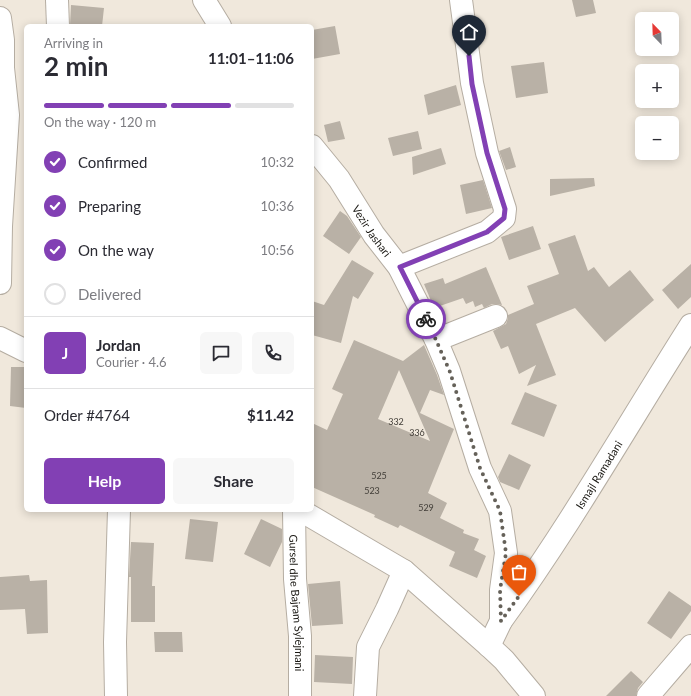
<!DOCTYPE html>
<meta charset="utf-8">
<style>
body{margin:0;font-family:Lato,sans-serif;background:#f7f7f7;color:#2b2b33;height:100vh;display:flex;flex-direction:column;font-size:15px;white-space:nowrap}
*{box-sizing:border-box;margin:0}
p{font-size:13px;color:#7c7c81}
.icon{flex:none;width:22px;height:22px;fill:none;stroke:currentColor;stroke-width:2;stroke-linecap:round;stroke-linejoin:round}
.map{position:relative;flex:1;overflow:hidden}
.panel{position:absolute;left:24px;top:24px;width:290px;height:488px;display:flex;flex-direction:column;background:#fff;border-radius:6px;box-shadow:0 2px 10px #0003}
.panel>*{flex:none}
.needle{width:26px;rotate:337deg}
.buttons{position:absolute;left:635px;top:12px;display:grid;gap:8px}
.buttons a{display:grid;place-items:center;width:44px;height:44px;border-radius:6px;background:#fff;box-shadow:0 2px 10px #0003;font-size:20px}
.pin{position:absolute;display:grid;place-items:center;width:34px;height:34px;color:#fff;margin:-41px -17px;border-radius:50% 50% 50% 0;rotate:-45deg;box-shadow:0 0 4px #0007}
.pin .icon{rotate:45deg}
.courier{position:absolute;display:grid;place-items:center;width:40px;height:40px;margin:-20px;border:3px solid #8240b4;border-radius:50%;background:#fff;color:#222;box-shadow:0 1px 5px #0007}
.summary em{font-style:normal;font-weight:700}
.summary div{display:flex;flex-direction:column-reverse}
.summary{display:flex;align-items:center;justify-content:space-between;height:68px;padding:0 20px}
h1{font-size:26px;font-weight:700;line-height:30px}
.bar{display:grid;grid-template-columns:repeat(4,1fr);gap:6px 4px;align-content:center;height:48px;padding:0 20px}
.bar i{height:5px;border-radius:3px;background:#e1e1e2}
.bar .active{background:#8240b4}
.bar p{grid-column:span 4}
.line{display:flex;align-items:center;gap:10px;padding:0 20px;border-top:1px solid #e1e1e2}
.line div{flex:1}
.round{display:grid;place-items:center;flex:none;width:42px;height:42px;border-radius:6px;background:#f7f7f7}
ol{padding:0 20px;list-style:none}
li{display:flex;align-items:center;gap:12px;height:44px}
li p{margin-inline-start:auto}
li .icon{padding:4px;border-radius:50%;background:#8240b4;color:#fff;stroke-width:4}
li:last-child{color:#7c7c81}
li i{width:22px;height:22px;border:2px solid #e1e1e2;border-radius:50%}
.action{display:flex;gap:8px;margin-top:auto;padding:8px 20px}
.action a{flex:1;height:46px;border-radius:6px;background:#8240b4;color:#fff;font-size:16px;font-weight:700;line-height:46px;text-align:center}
.action a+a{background:#f7f7f7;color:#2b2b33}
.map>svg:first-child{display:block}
</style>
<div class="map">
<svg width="691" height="696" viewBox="0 0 691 696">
<rect width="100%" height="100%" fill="#f0e8dc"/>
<path fill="#b9b1a6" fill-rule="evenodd" d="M572,0H593L596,13L576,17Z
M71,5L104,8L102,26L70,25Z
M335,26L340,54L312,59V30Z
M544,62L548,93L516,98L511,66Z
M456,85L461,105L428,115L424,95Z
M340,121L345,139L328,142L324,125Z
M418,131L422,149L393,156L388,138Z
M510,147L516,167L506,170L499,151Z
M441,148L446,164L413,175L412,157Z
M594,178L595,186L550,196V179Z
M483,180L492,208L466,214L460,185Z
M340,211L347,216L361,237L349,254L323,236Z
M533,226L541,249L509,260L501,237Z
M575,235L588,271L594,267L609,287L630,270L654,300L605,342L575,308L536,324L556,375L527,386L536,365L519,374L508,346L501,349L493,331L506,324L508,318V315L534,304L527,286L559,274L548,244Z
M352,260L374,273L358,299L353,296L341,343L312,335V301L324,305Z
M691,264V297L678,309L662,290Z
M486,267L502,305L497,304H492L484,308L482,304L475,307L473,301L466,304L463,298L434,308L424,284L443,278L445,284Z
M354,340L403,361L424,345L437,375L444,395L430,390L420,413L454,429L428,493L447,503L440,518L464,530L463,533L479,539L474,550L486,556L477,578L449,566L455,552L400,525L398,528L374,517L375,515L312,487V423L327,430L343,394L332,389ZM399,370L419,416L430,441L378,419Z
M11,367H26V408L10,406Z
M525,392L557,405L544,437L511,424Z
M509,454L531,465L519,490L500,482L498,477Z
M190,519L218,522L213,562L185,559Z
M261,519L282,529V542L270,567L244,554Z
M131,542L154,543L152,586H155V622H131V577H129Z
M29,575L30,581L47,580L48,633L27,634L25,609L0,610V577Z
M340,581L343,624L312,626L308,584Z
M669,591L691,606V611L671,639L647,623Z
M154,632H182L183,652H155Z
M315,655L353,657L352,684L314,682Z
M631,671L643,682L638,688L636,696H606Z"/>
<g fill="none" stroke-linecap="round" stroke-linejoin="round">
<defs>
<g id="minor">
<path d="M57,0L58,26"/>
<path d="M204,0L220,26"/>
<path d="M0,18L3,40V68L8,115L1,226L0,283"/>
<path id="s1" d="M312,146L339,179L374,235L399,267L436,340L449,371L480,468L500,511L506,553L501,590V621L489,646"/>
<path d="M399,267L487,232L504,218L505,209L487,153L472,83L461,0"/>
<path d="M436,340L496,316"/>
<path id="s2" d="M294,510L295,579L300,636V696"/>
<path id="s3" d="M501,621C570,526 628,424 691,325"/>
<path d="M116,696L115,642L119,510"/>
<path d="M365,696L368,647L387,609L404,571"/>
<path d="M648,696L691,646"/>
</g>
<path id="tertiary" d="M0,338L26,351
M300,510L404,571L489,646L504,660L534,696"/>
</defs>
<use href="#minor" stroke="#b5ada2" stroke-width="24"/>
<use href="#tertiary" stroke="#b5ada2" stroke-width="24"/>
<use href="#minor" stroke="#fff" stroke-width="22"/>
<use href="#tertiary" stroke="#fff" stroke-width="22"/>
</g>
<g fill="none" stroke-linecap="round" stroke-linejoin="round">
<path stroke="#656159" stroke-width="4" stroke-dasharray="0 7.2" d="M426,319L436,340L450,372L480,468L500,511L506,553L500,590L501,621L519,596"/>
<path stroke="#8240b4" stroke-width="5" d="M426,319L400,267L487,232L504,218L505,209L487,153L472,84L469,56"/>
</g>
<g text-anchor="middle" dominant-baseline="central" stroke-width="3" stroke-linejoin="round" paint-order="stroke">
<g font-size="9" fill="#423e38">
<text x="396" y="421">332</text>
<text x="417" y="432">336</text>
<text x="379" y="475">525</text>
<text x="372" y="490">523</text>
<text x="426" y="507">529</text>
</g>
<g font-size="11" fill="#1a1813" stroke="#fef5e9">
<text stroke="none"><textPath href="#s1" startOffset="104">Vezir Jashari</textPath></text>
<text stroke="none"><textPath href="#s3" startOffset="176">Ismajl Ramadani</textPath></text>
<text stroke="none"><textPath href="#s2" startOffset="93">Gursel dhe Bajram Sylejmani</textPath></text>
</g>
</g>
</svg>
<div class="buttons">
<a><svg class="needle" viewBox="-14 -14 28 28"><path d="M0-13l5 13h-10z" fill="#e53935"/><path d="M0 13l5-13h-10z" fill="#7c7c81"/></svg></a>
<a>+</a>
<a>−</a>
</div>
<div class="pin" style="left:519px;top:596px;background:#ea580c"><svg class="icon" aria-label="bag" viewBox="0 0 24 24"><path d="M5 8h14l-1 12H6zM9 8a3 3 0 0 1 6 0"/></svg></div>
<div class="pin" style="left:469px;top:56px;background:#1f2937"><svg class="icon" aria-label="home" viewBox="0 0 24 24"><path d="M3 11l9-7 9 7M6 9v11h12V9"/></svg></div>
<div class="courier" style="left:426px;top:319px"><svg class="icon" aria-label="bike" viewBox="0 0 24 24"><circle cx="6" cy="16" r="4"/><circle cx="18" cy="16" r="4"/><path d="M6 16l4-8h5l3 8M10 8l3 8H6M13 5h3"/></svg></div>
<section class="panel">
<div class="summary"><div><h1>2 min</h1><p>Arriving in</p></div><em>11:01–11:06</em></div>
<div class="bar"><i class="active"></i><i class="active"></i><i class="active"></i><i></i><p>On the way · 120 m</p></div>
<ol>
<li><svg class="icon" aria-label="check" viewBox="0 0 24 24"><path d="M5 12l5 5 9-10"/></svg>Confirmed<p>10:32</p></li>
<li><svg class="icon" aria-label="check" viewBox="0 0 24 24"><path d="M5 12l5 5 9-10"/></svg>Preparing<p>10:36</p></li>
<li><svg class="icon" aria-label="check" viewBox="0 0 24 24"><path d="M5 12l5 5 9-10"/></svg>On the way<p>10:56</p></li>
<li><i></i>Delivered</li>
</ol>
<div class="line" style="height:72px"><b class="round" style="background:#8240b4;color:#fff">J</b><div><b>Jordan</b><p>Courier · 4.6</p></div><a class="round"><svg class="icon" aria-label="chat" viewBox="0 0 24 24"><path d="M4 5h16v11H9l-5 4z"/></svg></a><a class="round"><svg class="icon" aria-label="phone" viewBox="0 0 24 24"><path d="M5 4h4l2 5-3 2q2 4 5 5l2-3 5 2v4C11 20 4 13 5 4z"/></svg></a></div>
<div class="line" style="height:52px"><div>Order #4764</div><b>$11.42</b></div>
<div class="action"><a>Help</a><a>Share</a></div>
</section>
</div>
